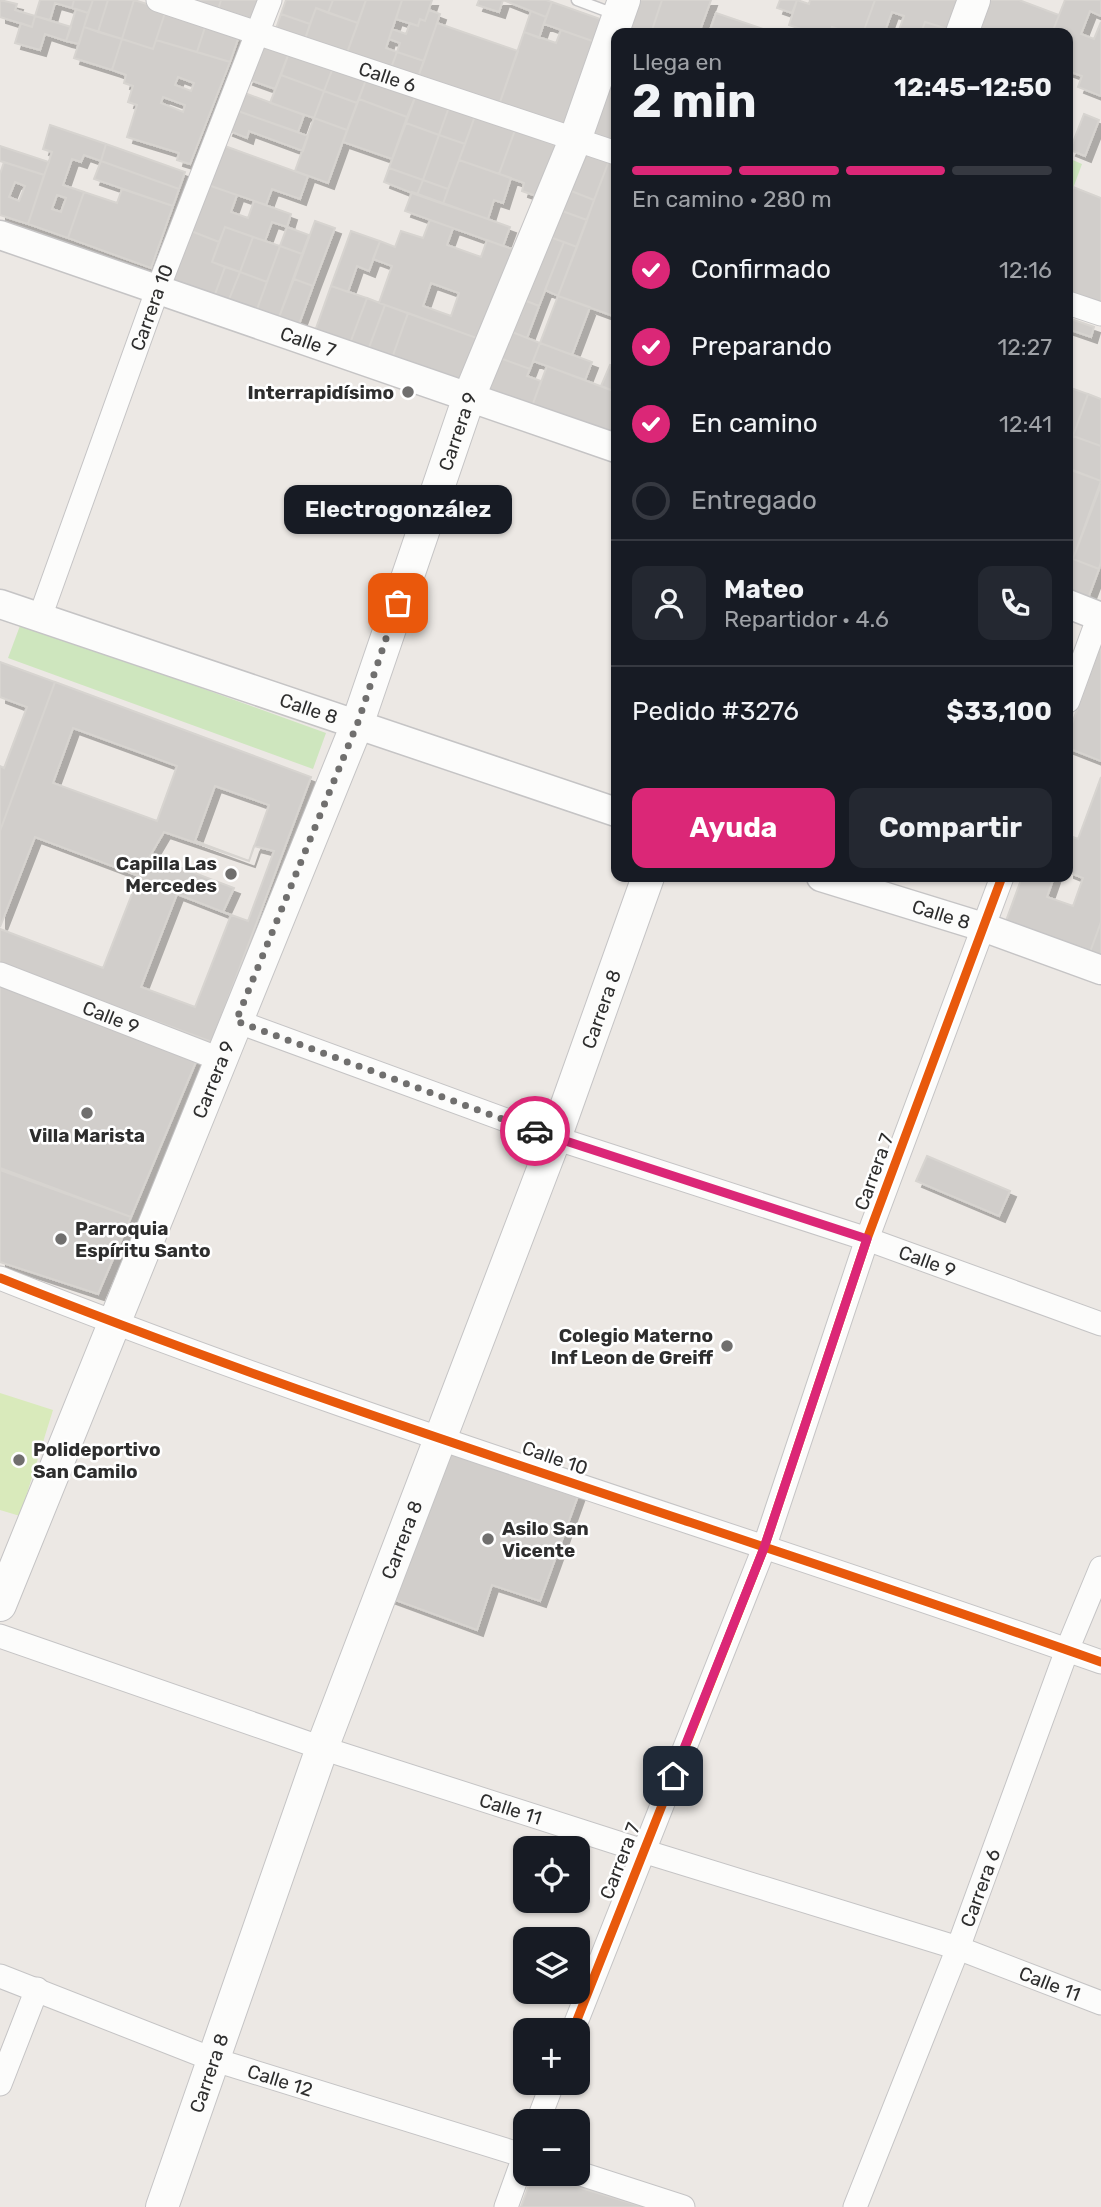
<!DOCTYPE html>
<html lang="es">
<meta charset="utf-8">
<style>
body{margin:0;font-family:Rubik,sans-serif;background:#242831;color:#f1f3f6;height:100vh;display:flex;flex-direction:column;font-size:26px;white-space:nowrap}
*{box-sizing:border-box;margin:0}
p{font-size:23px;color:#9ea1a6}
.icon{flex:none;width:38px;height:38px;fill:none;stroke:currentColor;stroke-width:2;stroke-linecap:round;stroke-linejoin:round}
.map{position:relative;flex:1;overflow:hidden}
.panel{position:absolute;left:611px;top:28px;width:462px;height:854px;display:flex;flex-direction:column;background:#171b24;border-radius:14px;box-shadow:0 2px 5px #0004}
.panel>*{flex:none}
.buttons{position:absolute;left:513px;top:1836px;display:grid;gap:14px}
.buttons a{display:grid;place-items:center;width:77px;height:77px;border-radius:14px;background:#171b24;box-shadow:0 2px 5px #0004;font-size:35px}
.pin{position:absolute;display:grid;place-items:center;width:60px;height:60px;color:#fff;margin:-30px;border-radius:14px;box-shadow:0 4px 10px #0006}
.courier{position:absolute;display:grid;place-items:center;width:70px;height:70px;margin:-35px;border:5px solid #db2777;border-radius:50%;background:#fff;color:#222;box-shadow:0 2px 9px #0007}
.bubble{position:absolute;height:49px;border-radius:14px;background:#171b24;box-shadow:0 2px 5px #0004;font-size:23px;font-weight:700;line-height:49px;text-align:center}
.overview em{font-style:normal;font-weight:700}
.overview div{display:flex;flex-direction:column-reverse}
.overview{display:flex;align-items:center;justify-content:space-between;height:119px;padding:0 21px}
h1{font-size:46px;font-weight:700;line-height:52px}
.bar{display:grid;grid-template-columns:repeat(4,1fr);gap:10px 7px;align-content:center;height:84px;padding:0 21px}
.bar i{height:9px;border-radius:5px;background:#363941}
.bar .current{background:#db2777}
.bar p{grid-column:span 4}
.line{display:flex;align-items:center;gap:18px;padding:0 21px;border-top:2px solid #363941}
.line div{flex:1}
.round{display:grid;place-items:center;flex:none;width:74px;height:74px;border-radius:14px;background:#242831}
ol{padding:0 21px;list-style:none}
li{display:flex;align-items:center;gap:21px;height:77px}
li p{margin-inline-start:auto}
li .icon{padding:7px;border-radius:50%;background:#db2777;color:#fff;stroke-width:4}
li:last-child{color:#9ea1a6}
li i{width:38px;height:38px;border:4px solid #363941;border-radius:50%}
.action{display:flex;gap:14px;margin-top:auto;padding:14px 21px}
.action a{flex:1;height:80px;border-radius:14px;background:#db2777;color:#fff;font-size:28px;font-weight:700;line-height:80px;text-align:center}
.action a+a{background:#242831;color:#f1f3f6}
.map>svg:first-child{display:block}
</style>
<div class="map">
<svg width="1101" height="2207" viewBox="0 0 1101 2207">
<defs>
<filter id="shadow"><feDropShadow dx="6" dy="6" stdDeviation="0" flood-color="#0004"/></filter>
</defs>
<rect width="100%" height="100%" fill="#ece8e4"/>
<path fill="#cee6be" d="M1068,158L1082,164L1068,202Z
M21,623L326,733L313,769L8,658Z"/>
<path fill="#d9eabb" d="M0,1393L53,1410L20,1516L0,1510Z"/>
<path fill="#d1cecb" stroke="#d7d4d0" stroke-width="2" fill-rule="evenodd" filter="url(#shadow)" d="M0,0L17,4L15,10L35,16L32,27L0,17Z
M40,0H74L72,8L55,3L50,20L35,16Z
M74,0H93L88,13L72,8Z
M93,0H108L98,32L84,27Z
M108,0H134L122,39L98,32Z
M134,0L166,10L153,49L122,39Z
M189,0H221L218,10Z
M221,0H260L252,22L218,10Z
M286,0H333L328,13L316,8L310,24L281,14Z
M333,0H366L358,23L328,13Z
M366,0H402L386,48L397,52L391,68L347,53Z
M402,0H432L425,21L420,19L418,26L396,19Z
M479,0H503L499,12L477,5Z
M503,0H546L552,2L546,17Z
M633,0H662L651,33L623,28Z
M662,0H711L699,33H651Z
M780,0H797L792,13L777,8Z
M797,0L809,4L810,0H875L863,33H850L832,27L830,33H813L789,25Z
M875,0H961L951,30L925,22L921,33H898L904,16L892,12L885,31L892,33H863Z
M986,0H1019L1059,15L1052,33H989L975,28Z
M1065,0H1101V16L1090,11L1081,34L1094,39L1101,22V96L1078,87L1082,76L1068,71V33H1052Z
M552,2L606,21L598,43L544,24Z
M316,8L358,23L347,53L305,39Z
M76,9L88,13L79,44L66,41Z
M166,10L206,24L197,52L156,40Z
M429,10L440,14L424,61L397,52L400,43L389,39L392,29L406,34L410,23L418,26L420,19L425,21Z
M531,11L546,17L539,38L524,32Z
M716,13L775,33H709Z
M281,14L310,24L305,39L276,29Z
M35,16L71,27L66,41L45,34L40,50L15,43L21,23L32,27Z
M925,22L951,30L950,33H921Z
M437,23L518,51L499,105L418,77Z
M206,24L239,36L230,62L197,52Z
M84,27L122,39L112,70L74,58Z
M561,30L598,43L569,129L499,105L524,32L556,43Z
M122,39L153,49L156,40L230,62L190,164L177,160L179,153L127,137L137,105L128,102L133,86L124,83L126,75L112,70ZM178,77L194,83L191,91L175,85ZM163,97L185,105L183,112L161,103Z
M262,39L290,50L275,89L247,79Z
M290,50L334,65L324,91L281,75Z
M616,51V143L586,133Z
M397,52L424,61L418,77L391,68Z
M334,65L367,77L357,103L324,91Z
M281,75L324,91L314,118L270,103Z
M367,77L416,95L407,117L359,99Z
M324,91L357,103L347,130L314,118Z
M242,92L304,115L298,132L235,110Z
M416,95L449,107L439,135L406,123Z
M359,99L407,117L392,159L343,142Z
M449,107L475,116L465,144L439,135Z
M235,110L308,136L303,151L249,131L247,138L227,130Z
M1084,114L1099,120L1085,156L1070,150Z
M475,116L515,130L499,174L459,160Z
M314,118L347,130L328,183L295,171Z
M406,123L439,135L423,180L389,168Z
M50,125L106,144L101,161L84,155L81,162L72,159L63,185L84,192L68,238L28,224L52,152L43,149ZM57,195L66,198L61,212L52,209Z
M515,130L561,147L542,198L522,191L524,183L499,174Z
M439,135L465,144L448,189L423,180Z
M106,144L185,172L179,189L101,161Z
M222,145L308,176L300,199L272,189L266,205L208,185Z
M0,146L49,162L44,175L0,161Z
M577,146L610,158L594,200L561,187Z
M610,158L616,160V317L558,296Z
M459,160L511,178L503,203L494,200L488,219L443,204Z
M101,161L179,189L173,206L94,179Z
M4,162L44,175L28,224L0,215V174ZM15,182L25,186L19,201L9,197Z
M389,168L423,180L417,195L384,182Z
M423,180L448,189L443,204L417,195Z
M208,185L237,195L231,212L248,218L254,201L291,214L287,227L272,222L265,241L225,227L219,242L191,231Z
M561,187L594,200L587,220L554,208Z
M1073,187L1101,198V303L1068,291V202Z
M122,189L173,206L151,268L68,238L84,192L117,203Z
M412,192L510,227L503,246L405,211Z
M554,208L587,220L577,247L544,235Z
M430,220L453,228L447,245L481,257L487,240L515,250L482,340L379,303L392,266L373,259L380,241L395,247L401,231L423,238ZM431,283L459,293L451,316L423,306Z
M315,221L335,228L313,286L294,279Z
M225,227L253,237L240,272L212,262Z
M287,227L309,235L302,254L280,246Z
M191,231L219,242L212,262L225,267L214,297L172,282Z
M351,231L380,241L369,271L357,266L348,292L331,286Z
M544,235L564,242L539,306L519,298Z
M253,237L280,246L267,282L240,272Z
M564,242L577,247L558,296L545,290Z
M280,246L302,254L278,320L256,312Z
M225,267L240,272L228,302L214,297Z
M240,272L267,282L256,312L228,302Z
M294,279L313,286L298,327L278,320Z
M331,286L367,298L349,346L314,334Z
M558,296L590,307L572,355L540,343Z
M367,298L385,305L367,353L349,346Z
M519,298L539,306L527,338L507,330Z
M385,305L408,313L391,361L367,353Z
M408,313L482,340L465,388L391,361Z
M1068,318L1094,327L1091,337L1068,329Z
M507,330L540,343L530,369L497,357Z
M540,343L592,362L585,380L533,361Z
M497,357L530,369L527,376L541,381L531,409L483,392Z
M610,365L616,367V392L601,386Z
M547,366L616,392V442L531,409Z
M1068,387L1088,394L1068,450Z
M1088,394L1101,399V446L1073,436Z
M1073,436L1101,446V481L1068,469V450Z
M1070,469L1101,481L1073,559L1068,557Z
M1101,485V562L1099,569L1073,559Z
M1068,557L1099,569L1087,601L1068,594Z
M1101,643V761L1068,748V735Z
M0,662L55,682L0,831V766L4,768L27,707L0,697Z
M55,682L311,777L212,1042L0,964V929L103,968L139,876L35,837L0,927V831ZM73,728L177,766L157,821L53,783ZM215,786L269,805L249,861L195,841ZM177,894L231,915L195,1007L141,987Z
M1101,777V922L1090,952L1006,921L1022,877H1054L1047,897L1073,906L1083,878L1068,872V835L1078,839Z
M164,832L249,861L254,846L274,851L248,921L223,912L234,888L150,856Z
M1101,922V956L1090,952Z
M0,983L198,1057L131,1217L0,1168Z
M927,1156L1010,1191L999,1216L916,1181Z
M0,1170L131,1217L98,1294L0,1262Z
M449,1451L579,1493L540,1601L492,1585L477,1630L390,1598Z
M533,2174H535L644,2207H521Z"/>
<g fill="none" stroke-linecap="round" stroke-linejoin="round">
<defs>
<path id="service" d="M577,0L617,15"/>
<g id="minor">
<path id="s1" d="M158,0L616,153"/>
<path d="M1068,303L1101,314"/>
<path id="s2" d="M40,617L157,291L270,0"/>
<path d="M1068,701L1099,616"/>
<path id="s3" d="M0,974L222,1060"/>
<path id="s4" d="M236,1021L555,1138L867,1239L1101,1324"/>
<path d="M0,1278C361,1422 735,1532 1101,1662"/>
<path id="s5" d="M0,1636L322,1748L643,1851L958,1948L1101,2003"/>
<path id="s6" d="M0,1976L212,2059L525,2156"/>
<path d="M573,2030L764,1548L867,1239L1002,877"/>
<path d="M0,2084L37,1989"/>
<path d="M538,2121L553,2082"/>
<path d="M578,2173L683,2207"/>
<path d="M506,2207L525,2154"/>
<path id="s7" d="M855,2207L958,1948L1067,1650L1101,1568"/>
</g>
<g id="tertiary">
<path id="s8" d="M0,235L616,448"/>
<path id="s9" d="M0,604L616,812"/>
<path d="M1068,604L1101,617"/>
<path id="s10" d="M821,877L983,927L1101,970"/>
</g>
<g id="secondary">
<path d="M962,33L974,0"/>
<path id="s11" d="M0,1605L358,722L469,397L575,140L624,0"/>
<path id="s12" d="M162,2207L322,1748L555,1138L648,877"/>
</g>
</defs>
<use href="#service" stroke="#c5c4c5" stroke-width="13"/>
<use href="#minor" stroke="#c5c4c5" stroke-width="25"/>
<use href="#tertiary" stroke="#c5c4c5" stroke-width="31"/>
<use href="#secondary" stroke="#c5c4c5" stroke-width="34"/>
<use href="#service" stroke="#fcfcfb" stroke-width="10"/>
<use href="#minor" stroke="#fcfcfb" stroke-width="23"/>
<use href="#tertiary" stroke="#fcfcfb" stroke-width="28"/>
<use href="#secondary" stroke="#fcfcfb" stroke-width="32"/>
<defs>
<path id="cycleway" d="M0,1278C361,1422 735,1532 1101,1662
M573,2030L764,1548L867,1239L1002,877"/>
</defs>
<use href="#cycleway" stroke="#fff" stroke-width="13"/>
<use href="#cycleway" stroke="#e8590c" stroke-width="9"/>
</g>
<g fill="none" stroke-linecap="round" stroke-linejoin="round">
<path stroke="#706f6e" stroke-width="7" stroke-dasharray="0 12.6" d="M398,603L358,722L236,1021L535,1131"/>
<path stroke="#db2777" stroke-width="9" d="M535,1131L867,1239L764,1548L673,1776"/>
</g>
<g fill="#706f6e" stroke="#fff" stroke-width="2.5">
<circle cx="408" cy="392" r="7"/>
<circle cx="231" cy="874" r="7"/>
<circle cx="87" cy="1113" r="7"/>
<circle cx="61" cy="1239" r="7"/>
<circle cx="727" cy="1346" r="7"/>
<circle cx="19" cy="1460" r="7"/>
<circle cx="488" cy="1539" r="7"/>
</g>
<g text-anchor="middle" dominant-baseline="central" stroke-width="5" stroke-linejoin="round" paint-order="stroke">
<g font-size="19" fill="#2e2e2e" stroke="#fff">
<text stroke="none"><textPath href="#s1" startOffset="242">Calle 6</textPath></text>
<text stroke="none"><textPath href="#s2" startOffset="329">Carrera 10</textPath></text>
<text stroke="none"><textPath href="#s8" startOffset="326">Calle 7</textPath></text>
<text stroke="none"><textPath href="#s11" startOffset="1260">Carrera 9</textPath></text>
<text stroke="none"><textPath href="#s9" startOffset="326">Calle 8</textPath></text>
<text stroke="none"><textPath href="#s10" startOffset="126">Calle 8</textPath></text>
<text stroke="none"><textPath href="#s12" startOffset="1276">Carrera 8</textPath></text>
<text stroke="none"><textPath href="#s3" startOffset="119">Calle 9</textPath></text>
<text stroke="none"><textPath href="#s11" startOffset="567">Carrera 9</textPath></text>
<text transform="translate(874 1172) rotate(-70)">Carrera 7</text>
<text stroke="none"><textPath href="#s4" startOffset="732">Calle 9</textPath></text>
<text transform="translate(555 1458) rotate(19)">Calle 10</text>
<text stroke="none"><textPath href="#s12" startOffset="709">Carrera 8</textPath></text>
<text stroke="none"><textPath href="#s5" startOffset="539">Calle 11</textPath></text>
<text transform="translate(620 1861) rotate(-69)">Carrera 7</text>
<text stroke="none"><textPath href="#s7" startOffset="343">Carrera 6</textPath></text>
<text stroke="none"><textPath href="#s5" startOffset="1106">Calle 11</textPath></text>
<text stroke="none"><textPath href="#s12" startOffset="142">Carrera 8</textPath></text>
<text stroke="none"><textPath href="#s6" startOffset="299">Calle 12</textPath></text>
</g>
<g font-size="19" font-weight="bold" fill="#2e2e2e" stroke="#fff" text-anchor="end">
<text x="394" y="392">Interrapidísimo</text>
<text x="217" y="863">Capilla Las<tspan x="217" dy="22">Mercedes</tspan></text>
<text x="87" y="1135" text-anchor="middle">Villa Marista</text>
<text x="75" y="1228" text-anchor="start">Parroquia<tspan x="75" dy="22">Espíritu Santo</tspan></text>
<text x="713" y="1335">Colegio Materno<tspan x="713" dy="22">Inf Leon de Greiff</tspan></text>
<text x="33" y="1449" text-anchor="start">Polideportivo<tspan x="33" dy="22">San Camilo</tspan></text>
<text x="502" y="1528" text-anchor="start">Asilo San<tspan x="502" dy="22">Vicente</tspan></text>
</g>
</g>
</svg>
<div class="buttons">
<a><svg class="icon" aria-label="locate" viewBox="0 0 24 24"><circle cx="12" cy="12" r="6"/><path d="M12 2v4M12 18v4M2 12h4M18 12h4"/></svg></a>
<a><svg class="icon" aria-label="layers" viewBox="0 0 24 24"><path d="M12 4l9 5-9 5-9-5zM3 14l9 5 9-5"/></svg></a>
<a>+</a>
<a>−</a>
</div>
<div class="pin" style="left:398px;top:603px;background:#ea580c"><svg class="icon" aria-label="bag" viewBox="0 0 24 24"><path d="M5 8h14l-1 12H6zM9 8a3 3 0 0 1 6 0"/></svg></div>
<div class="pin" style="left:673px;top:1776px;background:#1f2937"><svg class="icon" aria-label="home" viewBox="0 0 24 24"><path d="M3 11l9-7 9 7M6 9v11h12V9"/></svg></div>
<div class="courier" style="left:535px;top:1131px"><svg class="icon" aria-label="car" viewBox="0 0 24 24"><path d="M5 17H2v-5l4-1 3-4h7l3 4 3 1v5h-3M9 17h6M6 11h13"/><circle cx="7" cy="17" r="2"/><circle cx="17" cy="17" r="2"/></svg></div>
<div class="bubble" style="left:284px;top:485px;width:228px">Electrogonzález</div>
<section class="panel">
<div class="overview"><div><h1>2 min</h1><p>Llega en</p></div><em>12:45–12:50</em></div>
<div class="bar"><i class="current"></i><i class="current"></i><i class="current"></i><i></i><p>En camino · 280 m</p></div>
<ol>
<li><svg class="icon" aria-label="check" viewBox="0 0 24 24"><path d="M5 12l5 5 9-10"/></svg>Confirmado<p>12:16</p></li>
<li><svg class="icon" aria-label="check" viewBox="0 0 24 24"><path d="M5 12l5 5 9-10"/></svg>Preparando<p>12:27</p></li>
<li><svg class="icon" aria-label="check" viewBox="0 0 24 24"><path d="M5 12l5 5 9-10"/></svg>En camino<p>12:41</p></li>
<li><i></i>Entregado</li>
</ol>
<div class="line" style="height:126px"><a class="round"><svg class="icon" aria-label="person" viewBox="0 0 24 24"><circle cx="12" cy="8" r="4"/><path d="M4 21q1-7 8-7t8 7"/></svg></a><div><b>Mateo</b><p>Repartidor · 4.6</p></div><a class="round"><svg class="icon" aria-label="phone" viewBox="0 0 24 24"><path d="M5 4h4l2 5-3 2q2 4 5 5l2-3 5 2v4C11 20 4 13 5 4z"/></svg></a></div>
<div class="line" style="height:91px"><div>Pedido #3276</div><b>$33,100</b></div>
<div class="action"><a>Ayuda</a><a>Compartir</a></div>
</section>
</div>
